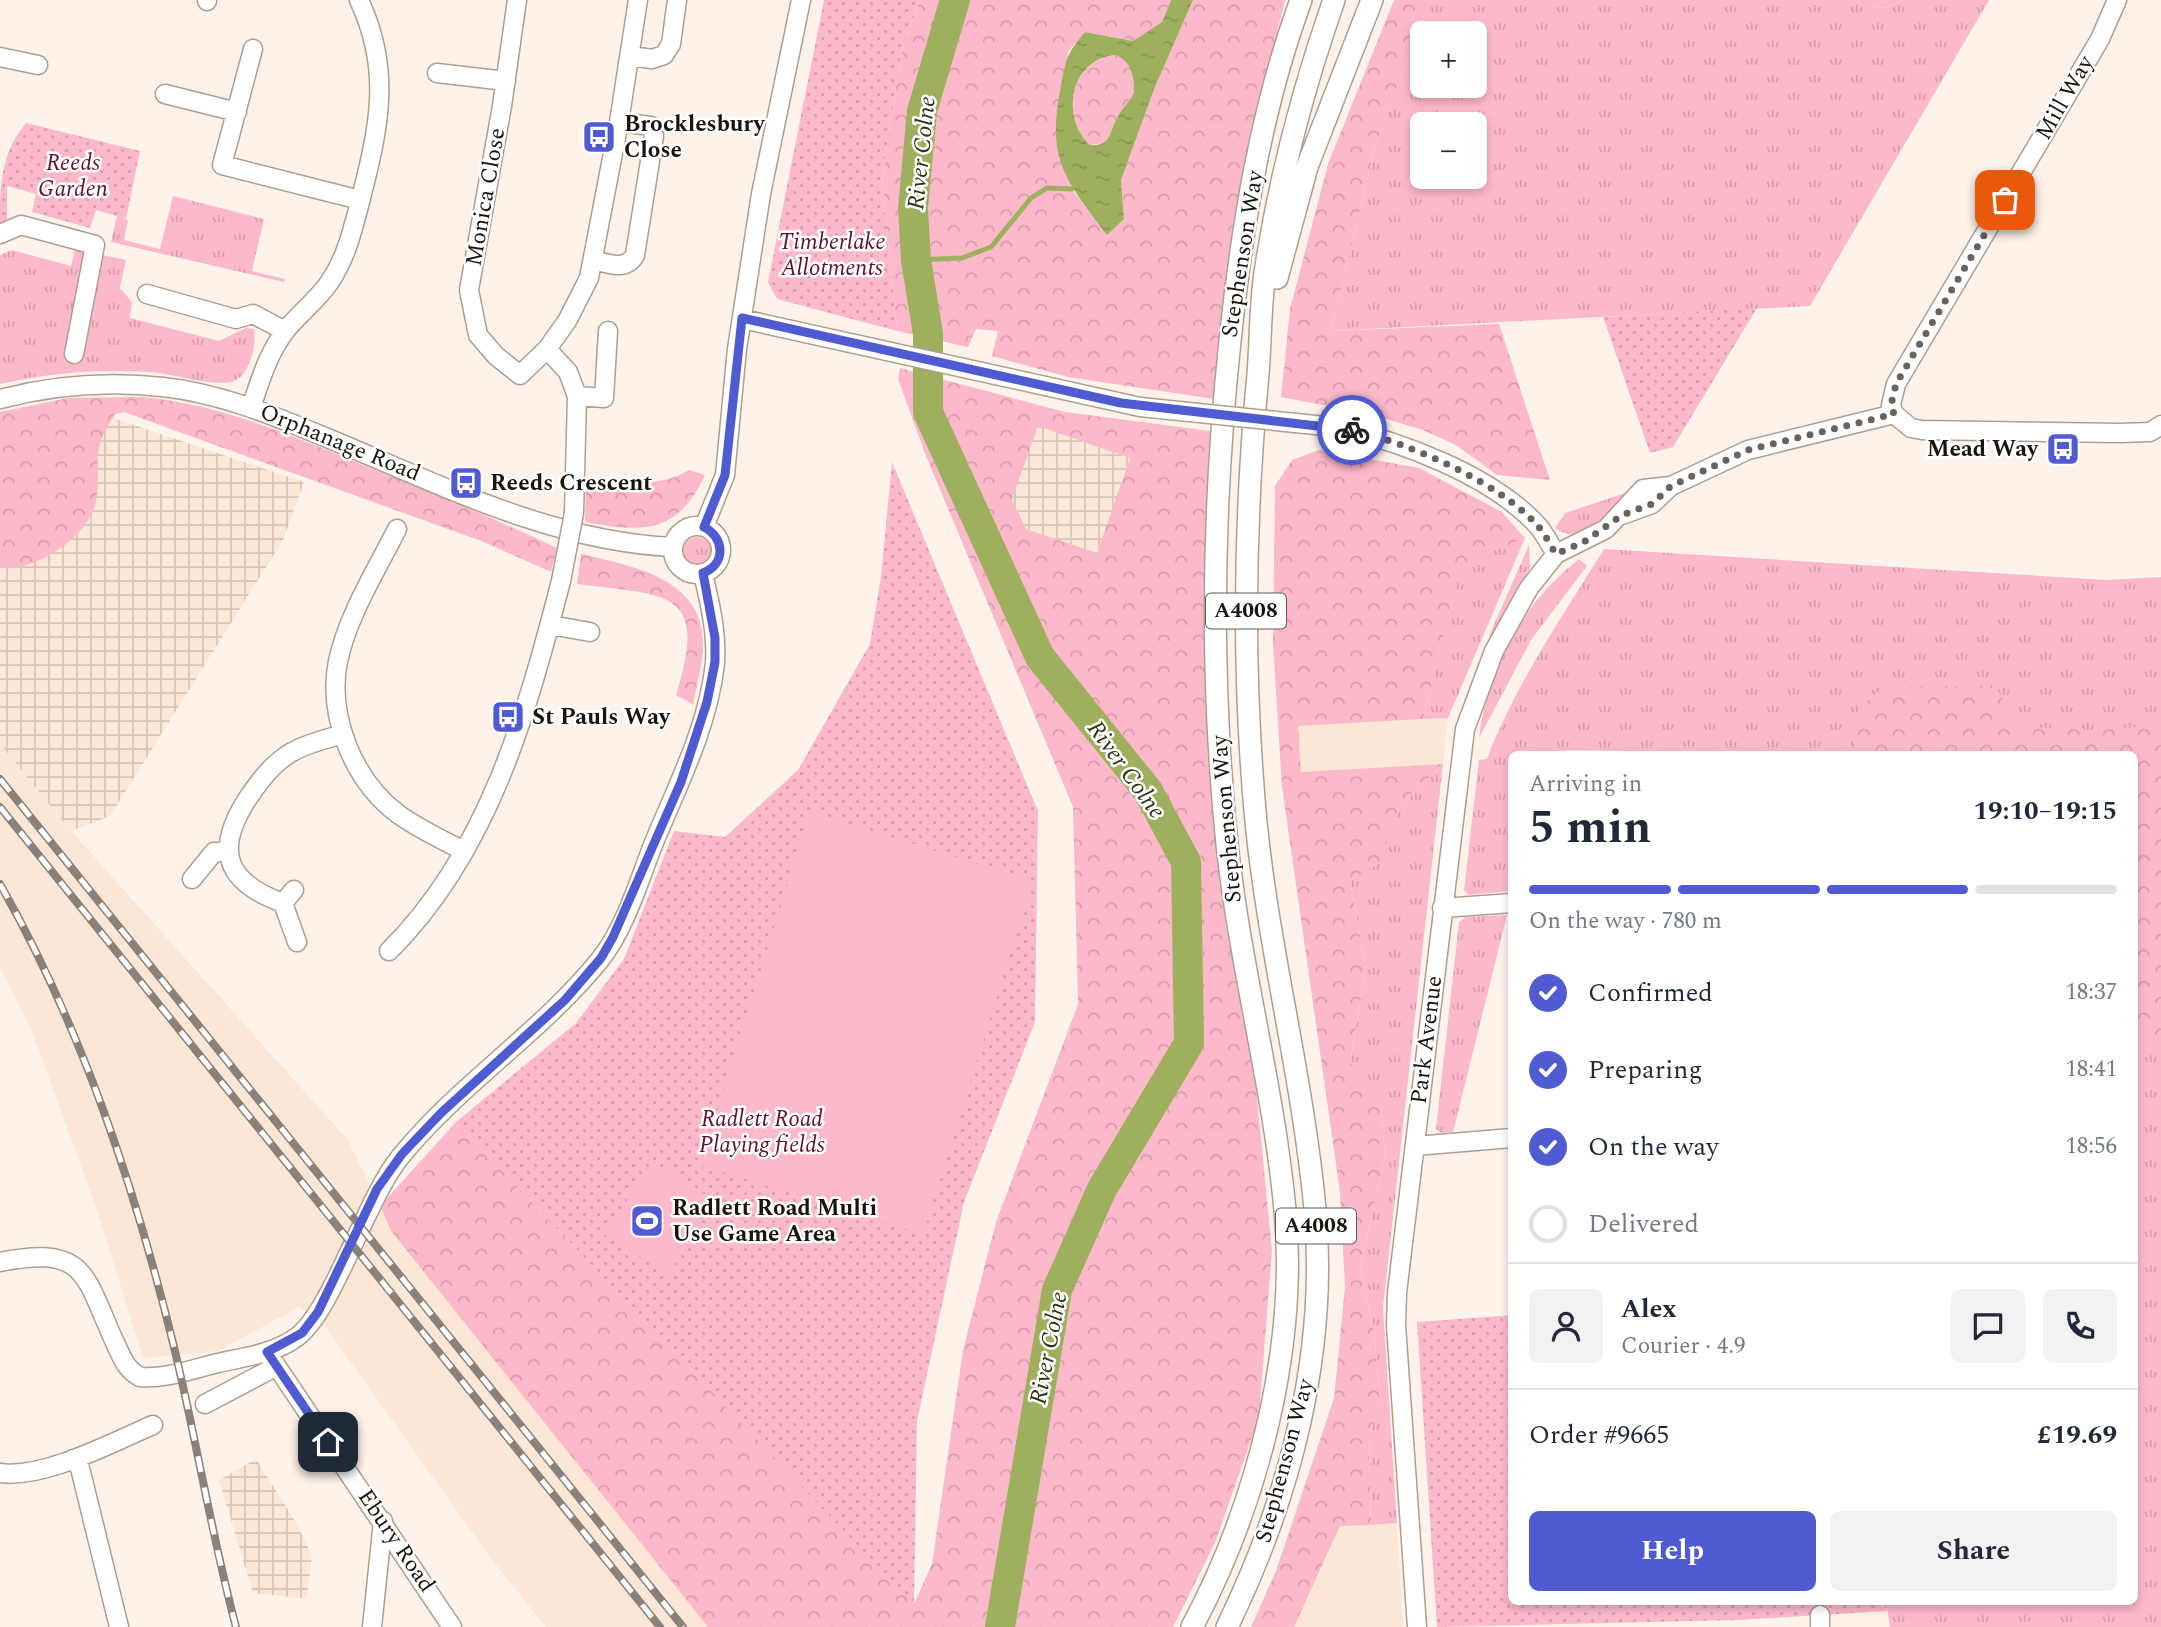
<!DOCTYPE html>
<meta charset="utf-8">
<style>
body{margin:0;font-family:Spectral,serif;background:#f2f2f3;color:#1f2937;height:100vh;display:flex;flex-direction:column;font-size:26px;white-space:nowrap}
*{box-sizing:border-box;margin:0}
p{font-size:23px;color:#747a83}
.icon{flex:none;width:38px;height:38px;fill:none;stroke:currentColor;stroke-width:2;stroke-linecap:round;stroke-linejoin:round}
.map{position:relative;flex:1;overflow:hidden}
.sheet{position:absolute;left:1508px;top:751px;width:630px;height:854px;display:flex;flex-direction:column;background:#fff;border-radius:10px;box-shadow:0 4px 10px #0003}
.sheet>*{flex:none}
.fabs{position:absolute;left:1410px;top:21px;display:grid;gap:14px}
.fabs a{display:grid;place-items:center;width:77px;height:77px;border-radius:10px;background:#fff;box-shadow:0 4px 10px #0003;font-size:35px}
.pin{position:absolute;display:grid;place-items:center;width:60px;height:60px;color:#fff;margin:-30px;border-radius:14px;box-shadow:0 4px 10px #0006}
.courier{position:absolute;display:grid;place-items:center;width:70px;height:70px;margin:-35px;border:5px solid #505bd1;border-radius:50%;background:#fff;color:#222;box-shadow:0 2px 9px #0007}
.headline em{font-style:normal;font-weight:700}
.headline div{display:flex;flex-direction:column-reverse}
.headline{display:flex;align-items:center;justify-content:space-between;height:119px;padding:0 21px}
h1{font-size:46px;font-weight:700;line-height:52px}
.bar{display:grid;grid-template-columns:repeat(4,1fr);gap:10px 7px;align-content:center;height:84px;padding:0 21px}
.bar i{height:9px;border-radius:5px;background:#e0e1e3}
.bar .selected{background:#505bd1}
.bar p{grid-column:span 4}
.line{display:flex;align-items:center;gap:18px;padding:0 21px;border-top:2px solid #e0e1e3}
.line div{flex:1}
.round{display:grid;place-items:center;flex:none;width:74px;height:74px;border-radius:10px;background:#f2f2f3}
ol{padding:0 21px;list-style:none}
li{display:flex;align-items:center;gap:21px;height:77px}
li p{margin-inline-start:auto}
li .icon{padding:7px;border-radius:50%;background:#505bd1;color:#fff;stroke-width:4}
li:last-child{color:#747a83}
li i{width:38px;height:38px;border:4px solid #e0e1e3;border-radius:50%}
.primary-button{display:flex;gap:14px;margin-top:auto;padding:14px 21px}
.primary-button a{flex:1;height:80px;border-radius:10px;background:#505bd1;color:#fff;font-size:28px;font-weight:700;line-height:80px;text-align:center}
.primary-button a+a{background:#f2f2f3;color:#1f2937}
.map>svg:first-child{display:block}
</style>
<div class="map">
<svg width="2161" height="1627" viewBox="0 0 2161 1627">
<defs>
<pattern id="industrial-grid" width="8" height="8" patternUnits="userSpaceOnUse" patternTransform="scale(1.75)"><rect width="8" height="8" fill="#fce7d7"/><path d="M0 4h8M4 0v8" fill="none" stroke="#d7c5b7"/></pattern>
<pattern id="grass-tufts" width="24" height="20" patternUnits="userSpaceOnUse" patternTransform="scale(1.75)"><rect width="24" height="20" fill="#fcb9ca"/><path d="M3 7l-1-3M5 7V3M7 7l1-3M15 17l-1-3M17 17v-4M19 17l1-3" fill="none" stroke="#d79eac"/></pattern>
<pattern id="forest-crowns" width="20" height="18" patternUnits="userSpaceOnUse" patternTransform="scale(1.75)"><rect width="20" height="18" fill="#fcb9ca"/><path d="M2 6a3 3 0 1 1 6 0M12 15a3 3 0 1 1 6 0" fill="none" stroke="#d79eac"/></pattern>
<pattern id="park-dots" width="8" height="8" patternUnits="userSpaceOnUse" patternTransform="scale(1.75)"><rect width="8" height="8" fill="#fcb9ca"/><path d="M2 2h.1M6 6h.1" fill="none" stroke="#d79eac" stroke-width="1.8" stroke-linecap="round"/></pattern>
<pattern id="water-ripples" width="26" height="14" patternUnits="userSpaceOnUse" patternTransform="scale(1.75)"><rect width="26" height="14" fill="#9eb05d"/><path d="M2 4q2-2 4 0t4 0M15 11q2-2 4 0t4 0" fill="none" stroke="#889650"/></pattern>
</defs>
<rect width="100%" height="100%" fill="#fef3ea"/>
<path fill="#fce7d7" d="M1448,718L1443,764L1300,772L1298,725Z
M0,744L71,831L348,1140L391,1231L708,1627H546L489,1556L325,1326L299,1307L218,1351L143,1358L96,1207L32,1031L0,967Z
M1397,1523L1403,1627H1294L1340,1526Z"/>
<path fill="url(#industrial-grid)" d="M104,415L304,482L283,540L110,816L71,831L0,744V444Z
M1038,425L1130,458L1097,553L1026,529L1012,499Z
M256,1459L295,1521L312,1555L307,1599L253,1593L219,1480Z"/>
<path fill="url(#grass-tufts)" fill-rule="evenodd" d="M1430,0H1857L1858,4L1886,8L1904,0H1989L1810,306L1331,331L1376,143ZM1423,33H1475V86H1423ZM1423,124H1475V177H1423Z
M173,196L264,219L252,271L285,279L284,282L111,242L117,216L128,220L124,240L160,249Z
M75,249L126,260L120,288L132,302L130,318L219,341L246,328L254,329C257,344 250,375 234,381C217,388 170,373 149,372C98,369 50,373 0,384V255L12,250L71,266Z
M1632,491L1587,531C1574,537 1566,535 1555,528L1565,513Z
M683 551a14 14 0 1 1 28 0a14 14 0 1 1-28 0Z
M1525,538L1448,718L1423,719L1460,564Z
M1529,545L1530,568L1491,638L1489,636Z
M1604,549L2106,580L2161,577V1627H1890L1886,1601H2135V754H1631V751L1568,750L1554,754H1512V891L1468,895L1464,890L1479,760L1487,759C1515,685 1562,617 1604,549Z
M1579,559L1587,566L1531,640L1479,738C1488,666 1522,604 1579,559Z
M1443,764L1383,1307L1397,1523L1371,1525L1369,1436L1380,1399L1374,1331L1360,1267L1385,1157L1381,1106L1350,1062L1366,969L1350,880L1379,863L1400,806Z
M1507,915L1453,1132L1441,1133L1436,1129L1459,922L1466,917Z"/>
<path fill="url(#forest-crowns)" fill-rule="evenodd" d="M920,0H1171L1162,22L1133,41L1085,32L1068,52L1072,189L1107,235L1124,219L1121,180L1155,87L1193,0H1285L1241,182L1227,275L1214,399L1068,377L992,356L998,331L976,329L968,347L897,331L882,178L902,49Z
M1394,0H1430L1376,143L1331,331L1499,324L1550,480L1497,475L1456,445L1423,430L1370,414L1281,397L1290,309L1328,164Z
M1857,0H1904L1886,8L1858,4Z
M1116,55C1132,61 1134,77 1134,92C1130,102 1123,107 1118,116C1109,131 1112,145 1090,145C1060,116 1070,60 1116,55Z
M900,368L1065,412L1210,431L1204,587L1208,764L1226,925L1255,1078L1272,1250L1259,1417L1215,1543L1173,1627H708L391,1231L380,1206L456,1122L914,1604L932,1564L963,1350L996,1222L1078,1004L1073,807L926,456L898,379ZM1038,426L1130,458L1097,553L1026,529L1012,499Z
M142,397C220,404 294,436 365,466C430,492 494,518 557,548L551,572L484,542L124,412L115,414C109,424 101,437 99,448C96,466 100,485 96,502C89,537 35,572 0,568V412L68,398Z
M1319,450L1419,468L1502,512L1525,538L1460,565L1423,719L1298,726L1301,772L1443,764L1400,806L1379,864L1350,880L1366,969L1350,1062L1381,1105L1385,1157L1360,1267L1374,1331L1380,1399L1369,1436L1371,1525L1340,1526L1294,1627H1251L1276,1571L1334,1398L1345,1287L1340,1192L1282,787L1273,644L1275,486L1292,460Z
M689,470L705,475C678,534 643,533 585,522L586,479C622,482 657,489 689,470Z
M581,554C632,566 705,578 703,646C703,665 696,686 693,705L676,695C710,587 666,596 577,584Z
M1996,685L2014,726L2096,730L2161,725V1041L2135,1038V754H1859L1855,749V720L1863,704L1883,688Z"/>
<path fill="url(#park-dots)" d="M824,0H920L902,49L882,178L897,331L777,299L768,282Z
M26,123L140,151L126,219L96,210L90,228L32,212L36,194L7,186V224L0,226C0,185 0,155 26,123Z
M1757,308L1673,447L1650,453L1603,317Z
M892,462L1038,811L1035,1022L964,1202L917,1421L914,1605L456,1122L576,1023L624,959L674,831L725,837L798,770L870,644L881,576Z
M1512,1315V1601H1886L1887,1611L1736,1620L1437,1627L1417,1322Z"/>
<path fill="#fcb9ca" d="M810,812L1033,881L923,1234L700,1165Z
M652,1161L715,1201L668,1275L605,1235Z"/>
<path fill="url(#water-ripples)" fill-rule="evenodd" d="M1171,0H1193L1155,87L1121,180L1124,219L1107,235C1066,180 1047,161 1060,91C1066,61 1065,55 1085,32L1133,41L1162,22ZM1116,55C1132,62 1134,77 1134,92C1130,102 1123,107 1118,116C1109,131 1112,146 1090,145C1060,116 1070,59 1116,55Z"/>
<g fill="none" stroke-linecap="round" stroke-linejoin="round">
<path stroke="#9eb05d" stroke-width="5" d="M916,260L962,258L991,247L1031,198L1047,188L1072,189"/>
<path stroke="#9eb05d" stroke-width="30" d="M955,0L922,111L913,208L916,260L928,334V412L1040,657L1148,791L1186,862L1189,1043L1102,1189L1057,1290L1000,1627"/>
<defs>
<path id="minor" d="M517,0L502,106L469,290L478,335L496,356L520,375L547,349L567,321L589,278L619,122L638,0
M207,1V0
M253,49L222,165L360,200
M630,56L652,59L664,55L671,44L677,0
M0,57L38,65
M437,73L506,81
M165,94L237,112
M0,234L21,225L95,245L74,354
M594,260C609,264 626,271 635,255L654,136L651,126L619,122
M147,294L236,319L253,314L285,331
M742,319L1140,407
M547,349L568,372L577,396L574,513
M577,396L604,398L608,331
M0,399C53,385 109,381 163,387C218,393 270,414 320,435C433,481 550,542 673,547
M251,408C260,381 268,353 286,330C299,314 317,300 329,283C347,257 353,228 361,198C379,127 392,70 359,0
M1894,414L1891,405L1896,384L2100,39L2117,0
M1335,427C1400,441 1492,475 1538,526C1545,534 1550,545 1556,554
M1622,515L1652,504L1671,486L1748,450L1894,414L1911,428L1922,430L2120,433L2150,432L2161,425
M673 550a24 24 0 1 1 48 0a24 24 0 1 1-48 0Z
M704,527L725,475L737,349L761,194L801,0
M397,529C376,571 348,615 338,661C327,717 354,781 398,814C419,829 442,840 464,851
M550,625L590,632
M192,879L214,852H228
M294,890L283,903L297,942
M283,903C225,882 214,850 248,798C261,779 273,763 292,752C308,743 326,739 343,734
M1442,908L1512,903
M389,951C489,852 527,712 561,581
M1415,1146L1512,1138
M0,1262C89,1244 84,1277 117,1347C123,1360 127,1370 140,1377C166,1379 193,1369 218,1363C244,1357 272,1354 294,1339C332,1315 365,1199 401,1156C460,1084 540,1033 599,961C625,929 638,883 653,845C677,786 708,728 715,663C717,633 710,603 703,574
M267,1352L452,1627
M205,1404L275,1367
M73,1459L80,1468L119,1627
M0,1473C44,1479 111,1443 153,1425
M1820,1615V1627
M372,1627L383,1521
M1417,1627L1396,1325L1397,1293L1465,729L1494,651L1529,588L1556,554L1606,529L1643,489L1671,486"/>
<path id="major" d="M1277,278L1307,167L1372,0
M1192,1627C1257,1505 1298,1348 1285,1210C1273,1080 1236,953 1225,823C1210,662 1213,502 1230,341C1242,226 1261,109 1301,0
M1227,1627C1290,1498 1328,1353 1315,1209C1303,1079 1269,952 1256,822C1242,672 1244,523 1258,374C1261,338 1260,301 1266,266C1280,176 1304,86 1334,0"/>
</defs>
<use href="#minor" stroke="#af9e90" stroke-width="21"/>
<use href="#major" stroke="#af9e90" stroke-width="24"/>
<use href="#minor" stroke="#fff" stroke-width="18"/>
<use href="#major" stroke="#fff" stroke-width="21"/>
<defs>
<path id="rail" d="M0,779L683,1627
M0,807L660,1627
M0,884C81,1027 134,1184 173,1343C196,1437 211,1533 236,1627"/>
</defs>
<use href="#rail" stroke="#8a817a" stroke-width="8"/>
<use href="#rail" stroke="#fff" stroke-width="5" stroke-dasharray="16" stroke-linecap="butt"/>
<defs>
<path id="minor-bridge" d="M1140,407L1335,427
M561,581L574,513"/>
</defs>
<use href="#minor-bridge" stroke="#af9e90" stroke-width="21" stroke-linecap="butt"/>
<use href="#minor-bridge" stroke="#fff" stroke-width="18"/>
</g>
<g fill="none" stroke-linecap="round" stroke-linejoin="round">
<path stroke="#6a625c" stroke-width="7" stroke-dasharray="0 12.6" d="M1352,430C1409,443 1499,482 1538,526C1545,534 1550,545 1556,554L1584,542L1622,515L1652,504L1671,486L1748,450L1894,414L1891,405L1896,384L2005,200"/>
<path stroke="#505bd1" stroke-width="9" d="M328,1442L267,1352L302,1333L318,1312L377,1189L402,1154L441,1113L565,1000L601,958L613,937L681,782L707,702L715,662V638L703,573C726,564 725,538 704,527L725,475L742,318L1121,403L1352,430"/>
</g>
<defs>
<symbol id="bus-square" viewBox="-11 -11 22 22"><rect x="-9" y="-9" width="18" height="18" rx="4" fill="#505bd1" stroke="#fff"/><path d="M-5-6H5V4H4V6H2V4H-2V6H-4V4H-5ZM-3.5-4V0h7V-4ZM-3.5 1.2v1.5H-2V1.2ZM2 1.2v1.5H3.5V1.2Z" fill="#fff"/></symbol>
<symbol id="stadium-square" viewBox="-11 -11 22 22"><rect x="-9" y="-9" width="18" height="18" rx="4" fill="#505bd1" stroke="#fff"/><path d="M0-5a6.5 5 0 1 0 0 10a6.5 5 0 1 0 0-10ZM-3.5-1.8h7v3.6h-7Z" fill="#fff"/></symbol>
</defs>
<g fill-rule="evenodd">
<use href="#bus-square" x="580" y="118" width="38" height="38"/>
<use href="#bus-square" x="2044" y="430" width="38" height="38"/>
<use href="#bus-square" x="447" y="464" width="38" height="38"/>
<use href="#bus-square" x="489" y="698" width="38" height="38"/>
<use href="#stadium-square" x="628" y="1202" width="38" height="38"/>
</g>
<g text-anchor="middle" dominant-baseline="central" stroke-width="5" stroke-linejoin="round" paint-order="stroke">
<g fill="#fff" stroke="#5f5a57" stroke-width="2">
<rect x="1206" y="593.5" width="80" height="35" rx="5"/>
<rect x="1276" y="1208.5" width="80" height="35" rx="5"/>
</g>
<g font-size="21" font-weight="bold" fill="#1a140f">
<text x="1246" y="611">A4008</text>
<text x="1316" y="1226">A4008</text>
</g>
<g font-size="23" fill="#1a140f" stroke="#fff">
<text transform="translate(2065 98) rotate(-60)">Mill Way</text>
<text transform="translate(486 197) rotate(-80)">Monica Close</text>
<text transform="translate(1243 254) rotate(-81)">Stephenson Way</text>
<text transform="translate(340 443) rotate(22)">Orphanage Road</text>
<text transform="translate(1227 819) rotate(-95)">Stephenson Way</text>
<text transform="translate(1427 1040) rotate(-83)">Park Avenue</text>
<text transform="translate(1285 1461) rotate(-75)">Stephenson Way</text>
<text transform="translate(396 1541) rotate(56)">Ebury Road</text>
</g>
<g font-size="23" font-weight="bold" fill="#1a140f" stroke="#fff" text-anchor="start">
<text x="624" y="124">Brocklesbury<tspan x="624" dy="26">Close</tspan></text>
<text x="2038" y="449" text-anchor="end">Mead Way</text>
<text x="490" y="483">Reeds Crescent</text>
<text x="532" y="717">St Pauls Way</text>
<text x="672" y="1208">Radlett Road Multi<tspan x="672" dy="26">Use Game Area</tspan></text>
</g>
<g font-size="23" font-style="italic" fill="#5d102f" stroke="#fff">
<text x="73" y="163">Reeds<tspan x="73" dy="26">Garden</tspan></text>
<text x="832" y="242">Timberlake<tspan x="832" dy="26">Allotments</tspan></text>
<text x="762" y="1119">Radlett Road<tspan x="762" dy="26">Playing fields</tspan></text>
</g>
<g font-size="24" font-style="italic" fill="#2e3511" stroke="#fff">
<text transform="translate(922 153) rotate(-84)">River Colne</text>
<text transform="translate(1126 770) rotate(54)">River Colne</text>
<text transform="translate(1049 1348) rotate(-79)">River Colne</text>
</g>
</g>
</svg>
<div class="fabs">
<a>+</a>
<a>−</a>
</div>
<div class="pin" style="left:2005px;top:200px;background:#ea580c"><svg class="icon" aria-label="bag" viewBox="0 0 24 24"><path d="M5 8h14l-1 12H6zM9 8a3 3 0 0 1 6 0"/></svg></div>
<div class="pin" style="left:328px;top:1442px;background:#1f2937"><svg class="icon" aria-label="home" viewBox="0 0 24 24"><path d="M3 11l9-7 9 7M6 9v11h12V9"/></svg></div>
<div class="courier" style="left:1352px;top:430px"><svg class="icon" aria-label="bike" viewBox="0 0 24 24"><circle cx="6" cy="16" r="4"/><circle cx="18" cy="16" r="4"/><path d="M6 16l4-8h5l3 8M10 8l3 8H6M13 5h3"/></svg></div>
<section class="sheet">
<div class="headline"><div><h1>5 min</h1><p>Arriving in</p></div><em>19:10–19:15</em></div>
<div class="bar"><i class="selected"></i><i class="selected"></i><i class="selected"></i><i></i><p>On the way · 780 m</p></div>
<ol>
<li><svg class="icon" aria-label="check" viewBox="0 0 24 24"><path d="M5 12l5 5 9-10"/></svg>Confirmed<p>18:37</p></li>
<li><svg class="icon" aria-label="check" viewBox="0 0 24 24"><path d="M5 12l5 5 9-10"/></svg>Preparing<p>18:41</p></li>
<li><svg class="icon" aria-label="check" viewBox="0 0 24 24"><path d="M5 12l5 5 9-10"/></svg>On the way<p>18:56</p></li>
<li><i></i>Delivered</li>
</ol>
<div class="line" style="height:126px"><a class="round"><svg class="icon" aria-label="person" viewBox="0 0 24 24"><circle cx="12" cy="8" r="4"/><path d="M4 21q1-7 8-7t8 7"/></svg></a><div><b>Alex</b><p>Courier · 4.9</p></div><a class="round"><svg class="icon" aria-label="chat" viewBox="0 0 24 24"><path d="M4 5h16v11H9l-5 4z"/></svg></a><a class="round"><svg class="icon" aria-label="phone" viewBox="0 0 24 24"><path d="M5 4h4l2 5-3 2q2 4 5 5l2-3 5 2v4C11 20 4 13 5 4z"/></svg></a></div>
<div class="line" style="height:91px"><div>Order #9665</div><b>£19.69</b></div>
<div class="primary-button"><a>Help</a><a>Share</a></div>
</section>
</div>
